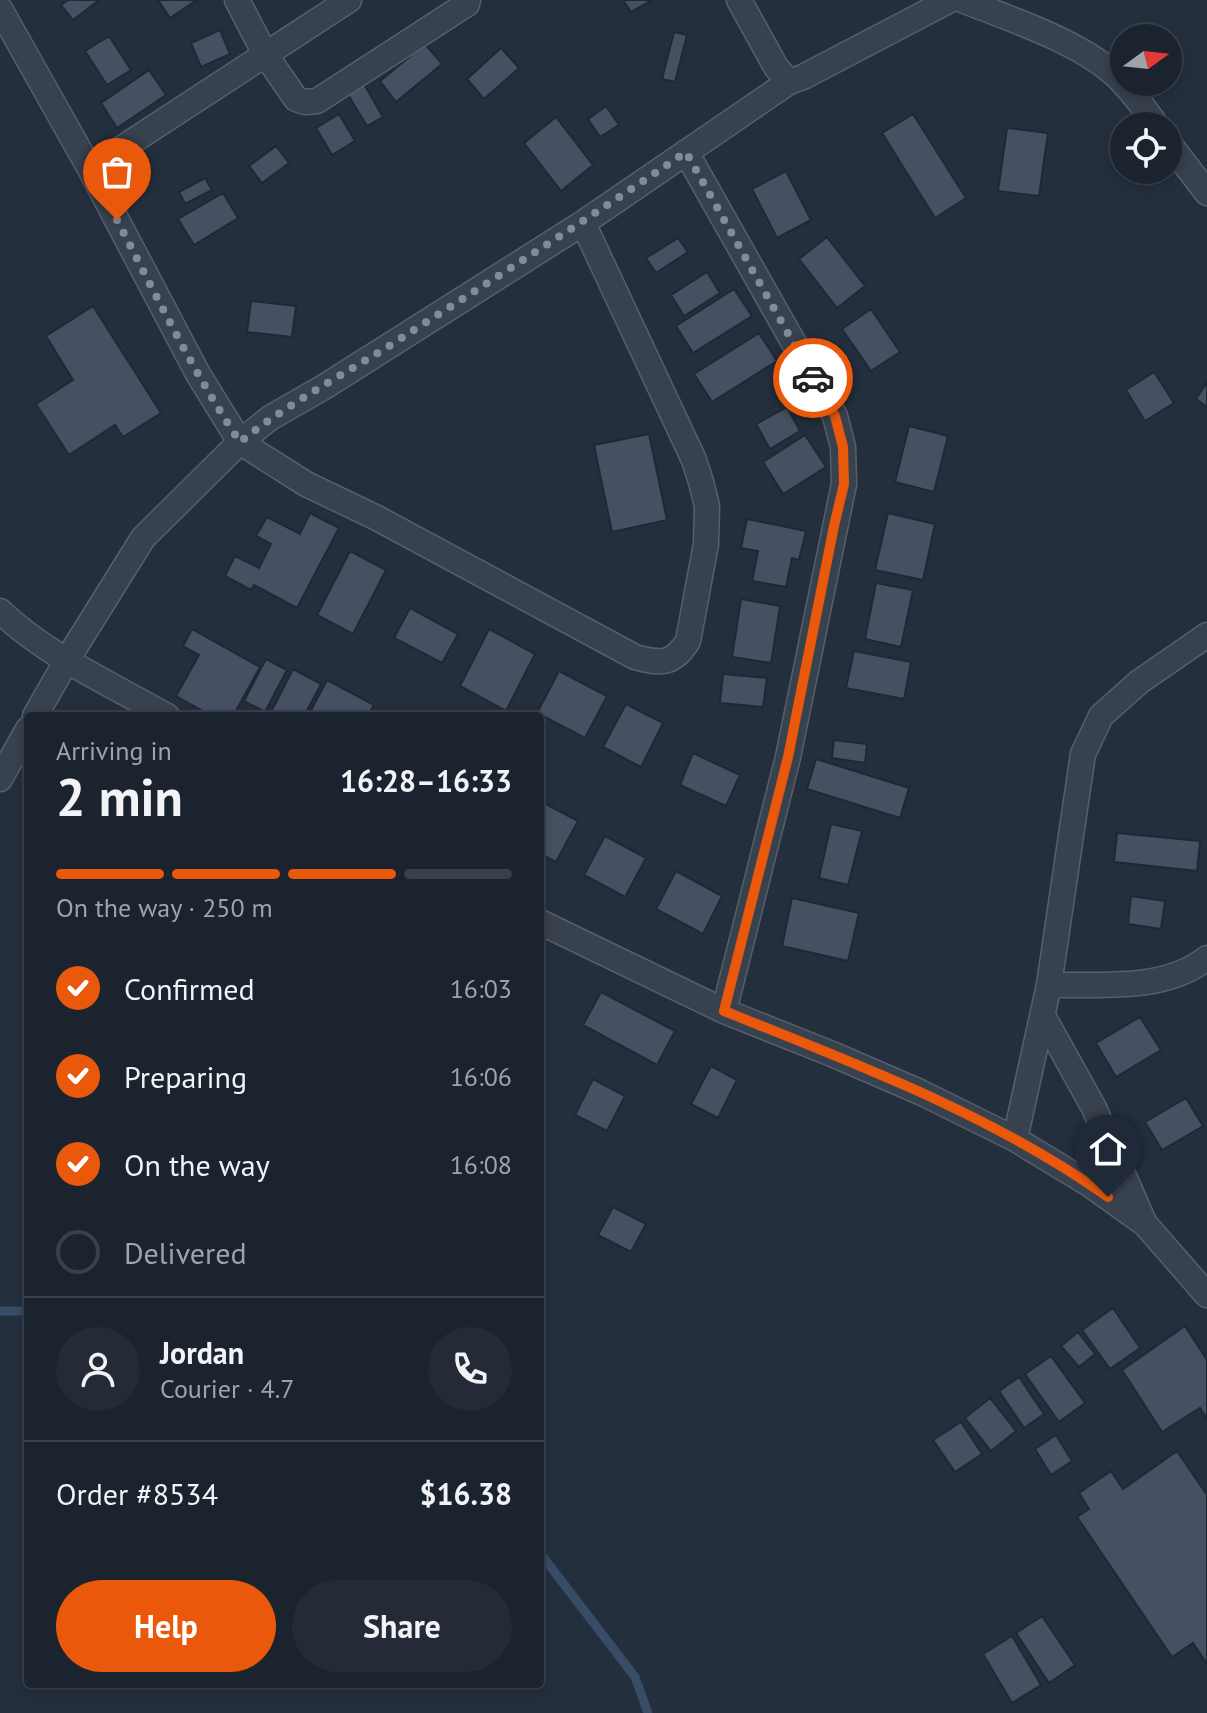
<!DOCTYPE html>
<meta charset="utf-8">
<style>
body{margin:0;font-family:"PT Sans",sans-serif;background:#242b36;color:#f1f3f6;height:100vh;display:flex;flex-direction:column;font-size:30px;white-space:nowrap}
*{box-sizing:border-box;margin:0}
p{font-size:26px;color:#a0a4aa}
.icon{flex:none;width:44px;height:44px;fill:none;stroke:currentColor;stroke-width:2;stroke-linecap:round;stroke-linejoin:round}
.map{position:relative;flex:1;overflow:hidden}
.panel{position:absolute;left:24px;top:712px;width:520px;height:976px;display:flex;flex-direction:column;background:#1b232e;border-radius:8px;box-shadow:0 4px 12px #0003,0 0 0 2px #39404a}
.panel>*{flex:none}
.needle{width:52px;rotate:75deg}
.tools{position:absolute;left:1110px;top:24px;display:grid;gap:16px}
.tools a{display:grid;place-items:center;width:72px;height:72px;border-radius:50%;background:#1b232e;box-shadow:0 4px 12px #0003,0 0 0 2px #39404a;font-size:40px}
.pin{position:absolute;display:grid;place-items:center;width:68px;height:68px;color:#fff;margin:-82px -34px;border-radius:50% 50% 50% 0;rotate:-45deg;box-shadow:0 0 8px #0007}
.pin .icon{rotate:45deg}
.courier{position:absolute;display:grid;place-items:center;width:80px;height:80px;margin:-40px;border:6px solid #ea580c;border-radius:50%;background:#fff;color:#222;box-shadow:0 2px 10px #0007}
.headline em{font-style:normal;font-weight:700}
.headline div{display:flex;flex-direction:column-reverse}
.headline{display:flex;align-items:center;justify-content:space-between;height:136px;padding:0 32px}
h1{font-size:52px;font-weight:700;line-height:60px}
.bar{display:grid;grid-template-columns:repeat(4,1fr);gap:12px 8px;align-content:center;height:96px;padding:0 32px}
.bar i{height:10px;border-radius:6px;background:#39404a}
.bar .on{background:#ea580c}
.bar p{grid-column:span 4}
.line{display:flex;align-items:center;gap:20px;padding:0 32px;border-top:2px solid #39404a}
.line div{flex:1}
.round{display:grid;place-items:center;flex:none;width:84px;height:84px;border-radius:42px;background:#242b36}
ol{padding:0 32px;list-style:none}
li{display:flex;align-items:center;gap:24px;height:88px}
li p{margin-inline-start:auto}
li .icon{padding:8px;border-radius:50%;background:#ea580c;color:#fff;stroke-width:4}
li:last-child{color:#a0a4aa}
li i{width:44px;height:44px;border:4px solid #39404a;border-radius:50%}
.button{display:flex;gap:16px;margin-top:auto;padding:16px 32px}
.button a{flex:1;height:92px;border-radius:48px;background:#ea580c;color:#fff;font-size:32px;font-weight:700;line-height:92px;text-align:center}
.button a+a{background:#242b36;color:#f1f3f6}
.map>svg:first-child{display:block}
</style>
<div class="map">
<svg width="1207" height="1713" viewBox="0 0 1207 1713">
<rect width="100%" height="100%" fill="#242f3e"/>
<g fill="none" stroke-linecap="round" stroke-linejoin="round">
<path stroke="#394c67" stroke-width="9" d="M0,1311H28
M540,1553L635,1677L648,1713"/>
</g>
<path fill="#455162" stroke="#1f2835" stroke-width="2" d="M68,0H99L73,20L61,5Z
M158,0H197L170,18Z
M623,0H652L631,12Z
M220,30L230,54L201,67L191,43Z
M674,32L687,35L675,82L662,79Z
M109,36L131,70L107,85L85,51Z
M425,44L442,64L396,102L380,81Z
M501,48L519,68L484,99L467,79Z
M149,70L166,95L117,128L101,103Z
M364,84L383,117L367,126L347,93Z
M606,106L619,125L600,137L588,119Z
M339,114L355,141L332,155L316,128Z
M913,114L966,198L935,218L882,133Z
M556,117L593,165L561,191L524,143Z
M1007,128L1048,133L1039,196L998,191Z
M276,146L289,163L262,183L249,166Z
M786,171L811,220L777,238L752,189Z
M205,178L212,190L185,204L179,192Z
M223,193L238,218L194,245L178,219Z
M827,237L865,286L837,308L799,259Z
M678,238L688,252L656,273L646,258Z
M707,272L720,293L684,316L671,295Z
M734,289L752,316L693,353L676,326Z
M251,301L296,306L292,337L247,332Z
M93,306L161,413L123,437L115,425L69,455L36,404L73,380L46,336Z
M871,309L900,352L871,371L842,329Z
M759,333L777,361L712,402L694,374Z
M1154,372L1174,403L1145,421L1126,390Z
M1207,382V407L1196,399Z
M787,407L800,431L770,449L756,424Z
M909,426L948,436L934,492L895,482Z
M649,434L667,520L612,532L594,445Z
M805,435L826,467L783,494L763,462Z
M310,513L339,528L297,608L254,585L251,590L225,576L235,556L259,568L271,544L256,536L267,517L300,534Z
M888,513L935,524L923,580L875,570Z
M747,519L806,531L799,560L792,558L786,587L752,581L758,551L741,548Z
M350,551L386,570L353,634L317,615Z
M876,583L913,590L901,647L865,639Z
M741,599L780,606L771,663L732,657Z
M410,608L458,634L442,663L394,638Z
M192,629L260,667L233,716H212L176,696L199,655L183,646Z
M489,629L535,654L506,711L460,686Z
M854,651L911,662L904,699L846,688Z
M266,659L287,670L265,712L244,701Z
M293,669L321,684L304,716H269Z
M559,671L607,696L585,738L537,713Z
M723,674L767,678L763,707L720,703Z
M327,680L374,705L368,716H308Z
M626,704L663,723L641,767L603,747Z
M834,740L867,744L865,763L832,758Z
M693,753L740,775L726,806L680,785Z
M816,759L909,788L900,818L807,789Z
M540,801L578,821L556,862L540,853Z
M831,824L862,831L848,885L819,878Z
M1117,833L1200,841L1197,871L1114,862Z
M605,836L646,858L625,897L584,875Z
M676,871L722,896L703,934L656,909Z
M1131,896L1165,901L1161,929L1128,924Z
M792,898L859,913L848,961L782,946Z
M601,992L675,1031L657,1065L583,1025Z
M1140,1017L1161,1050L1116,1077L1096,1043Z
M711,1066L737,1080L718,1118L691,1104Z
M593,1079L625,1096L607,1131L575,1115Z
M1186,1098L1203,1126L1162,1150L1145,1122Z
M613,1207L646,1224L631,1252L598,1235Z
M1113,1308L1140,1348L1110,1369L1082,1330Z
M1185,1326L1207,1360V1419L1200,1408L1162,1432L1122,1370Z
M1078,1332L1095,1354L1079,1367L1061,1346Z
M1051,1356L1085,1403L1059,1422L1025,1374Z
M1019,1377L1044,1414L1024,1428L999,1391Z
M990,1398L1016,1431L991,1451L965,1418Z
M961,1422L982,1454L955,1472L933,1440Z
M1056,1435L1072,1461L1051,1475L1035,1449Z
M1177,1451L1207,1495V1664L1193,1643L1172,1657L1077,1517L1089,1509L1079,1493L1111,1471L1123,1489Z
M1042,1616L1075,1665L1049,1683L1016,1633Z
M1012,1636L1041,1685L1012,1703L983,1654Z"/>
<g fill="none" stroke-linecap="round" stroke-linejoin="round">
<defs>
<path id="street" d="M237,0L265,54L296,99L305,102L317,101L467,4L468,0
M739,0L776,67L789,82
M962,0C1010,19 1075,40 1113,73C1130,88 1144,108 1157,126
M0,9L90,169L198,374L240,442L306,484L377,518L635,657C661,664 673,665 688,641L706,544L707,506L701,482L694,460L583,223
M1168,142L1207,193
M686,152L835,416L843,447L844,484L788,757L724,1011
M90,169L349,0
M0,611C47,656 111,684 167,716
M35,716L67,660L143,538L240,442L270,418L324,387L583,223L789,82L803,77L950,0
M0,779L28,729
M540,922L724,1011L832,1054L920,1092L1015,1139L1089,1184L1145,1224L1207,1295
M1049,985C1100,984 1164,992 1207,958
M1043,1016L1094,1108L1144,1222
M1015,1139L1049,985L1083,754L1101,716L1139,682L1207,635"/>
</defs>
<use href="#street" stroke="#565f6c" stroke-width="27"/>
<use href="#street" stroke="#38414e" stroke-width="24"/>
</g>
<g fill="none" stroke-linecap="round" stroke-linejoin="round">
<path stroke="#828b98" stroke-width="8" stroke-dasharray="0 14.4" d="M117,220C156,295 193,372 240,442C286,405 339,377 389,346C489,282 588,219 686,152L813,378"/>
<path stroke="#ea580c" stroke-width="10" d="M813,378L835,416L843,447L844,484L834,526L788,757L724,1011C856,1064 991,1114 1108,1197"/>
</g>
</svg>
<div class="tools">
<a><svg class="needle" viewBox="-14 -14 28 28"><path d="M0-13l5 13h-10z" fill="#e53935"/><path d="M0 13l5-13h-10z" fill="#a0a4aa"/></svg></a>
<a><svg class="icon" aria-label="locate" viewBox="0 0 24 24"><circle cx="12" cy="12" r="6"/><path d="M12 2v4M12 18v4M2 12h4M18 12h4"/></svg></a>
</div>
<div class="pin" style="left:117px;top:220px;background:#ea580c"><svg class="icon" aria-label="bag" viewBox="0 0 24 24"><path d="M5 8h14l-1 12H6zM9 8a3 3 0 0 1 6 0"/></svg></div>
<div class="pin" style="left:1108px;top:1197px;background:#1f2937"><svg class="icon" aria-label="home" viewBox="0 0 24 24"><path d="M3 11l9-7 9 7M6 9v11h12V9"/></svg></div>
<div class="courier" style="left:813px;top:378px"><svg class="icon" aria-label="car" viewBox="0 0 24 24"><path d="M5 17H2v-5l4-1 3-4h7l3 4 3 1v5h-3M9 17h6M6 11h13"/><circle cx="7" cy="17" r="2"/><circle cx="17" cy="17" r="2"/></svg></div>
<section class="panel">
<div class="headline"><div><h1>2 min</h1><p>Arriving in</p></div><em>16:28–16:33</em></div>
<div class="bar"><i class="on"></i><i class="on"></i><i class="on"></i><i></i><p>On the way · 250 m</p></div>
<ol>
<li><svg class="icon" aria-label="check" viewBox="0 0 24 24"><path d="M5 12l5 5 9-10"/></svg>Confirmed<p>16:03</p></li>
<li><svg class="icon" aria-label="check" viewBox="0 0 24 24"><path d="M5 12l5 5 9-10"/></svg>Preparing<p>16:06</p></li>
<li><svg class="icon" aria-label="check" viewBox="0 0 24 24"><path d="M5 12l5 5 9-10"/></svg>On the way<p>16:08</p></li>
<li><i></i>Delivered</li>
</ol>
<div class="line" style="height:144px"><a class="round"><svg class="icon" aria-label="person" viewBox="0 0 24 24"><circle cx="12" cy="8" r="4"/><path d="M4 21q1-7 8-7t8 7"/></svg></a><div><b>Jordan</b><p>Courier · 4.7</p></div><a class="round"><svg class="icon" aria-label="phone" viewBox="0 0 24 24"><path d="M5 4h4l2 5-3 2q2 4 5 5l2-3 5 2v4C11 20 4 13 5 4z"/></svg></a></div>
<div class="line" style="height:104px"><div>Order #8534</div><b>$16.38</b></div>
<div class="button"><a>Help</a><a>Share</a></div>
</section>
</div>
